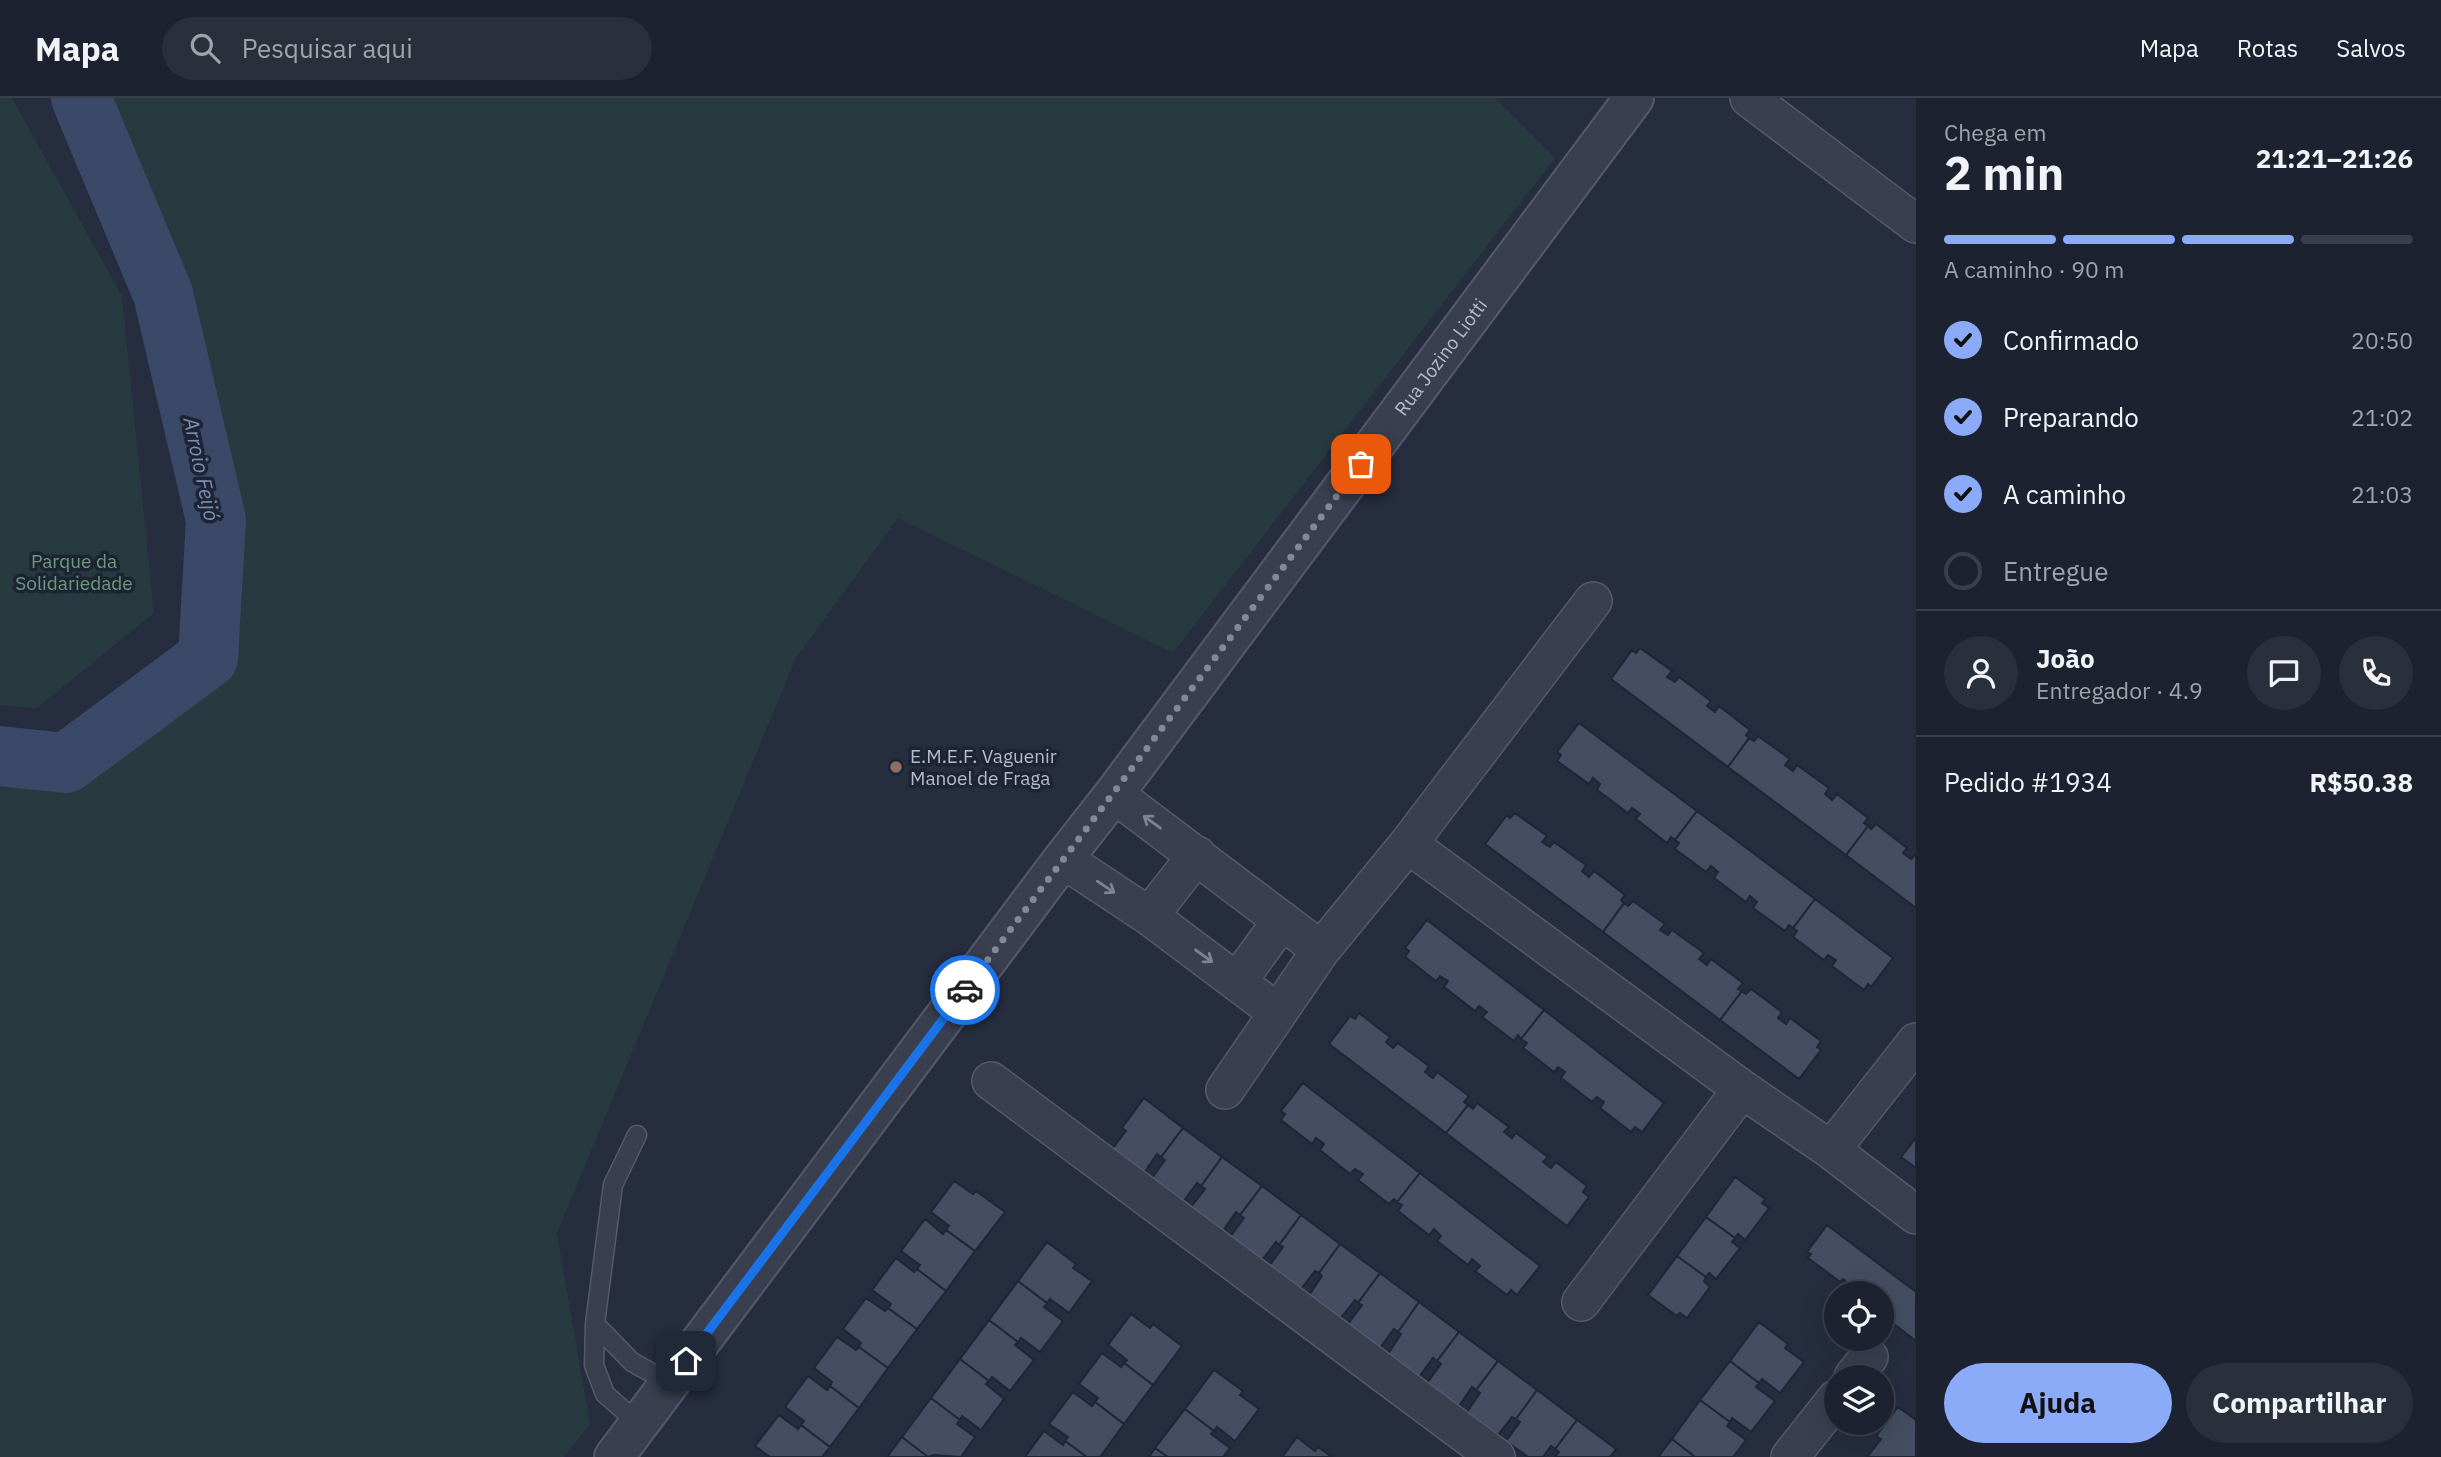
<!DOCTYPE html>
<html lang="pt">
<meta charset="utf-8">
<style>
body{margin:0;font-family:"IBM Plex Sans",sans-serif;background:#292f3b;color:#f1f3f6;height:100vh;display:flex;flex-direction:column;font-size:26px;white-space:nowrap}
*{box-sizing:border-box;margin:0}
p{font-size:23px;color:#a0a4aa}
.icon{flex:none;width:38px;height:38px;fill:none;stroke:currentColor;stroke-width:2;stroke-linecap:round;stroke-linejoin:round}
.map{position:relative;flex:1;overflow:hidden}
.sheet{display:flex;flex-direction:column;background:#1c222f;width:525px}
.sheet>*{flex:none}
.tools{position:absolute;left:1824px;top:1183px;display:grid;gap:14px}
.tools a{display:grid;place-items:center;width:70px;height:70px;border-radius:50%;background:#1c222f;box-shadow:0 7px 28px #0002,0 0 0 2px #3a3f4b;font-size:35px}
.pin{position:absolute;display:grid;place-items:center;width:60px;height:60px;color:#fff;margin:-30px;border-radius:14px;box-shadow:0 4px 10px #0006}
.courier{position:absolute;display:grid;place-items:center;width:70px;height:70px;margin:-35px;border:5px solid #1a73e8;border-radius:50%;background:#fff;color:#222;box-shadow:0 2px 9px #0007}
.overview em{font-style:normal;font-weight:700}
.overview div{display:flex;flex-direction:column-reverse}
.overview{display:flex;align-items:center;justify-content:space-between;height:119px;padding:0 28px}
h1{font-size:46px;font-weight:700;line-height:52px}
.bar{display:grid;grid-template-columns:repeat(4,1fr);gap:10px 7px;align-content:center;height:84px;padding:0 28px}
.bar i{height:9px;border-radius:5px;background:#3a3f4b}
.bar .active{background:#8baaf8}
.bar p{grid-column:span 4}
.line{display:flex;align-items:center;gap:18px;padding:0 28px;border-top:2px solid #3a3f4b}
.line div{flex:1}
.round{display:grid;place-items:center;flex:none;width:74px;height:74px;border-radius:37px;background:#292f3b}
ol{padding:0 28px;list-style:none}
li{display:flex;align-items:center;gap:21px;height:77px}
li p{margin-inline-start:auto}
li .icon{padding:7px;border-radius:50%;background:#8baaf8;color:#111;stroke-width:4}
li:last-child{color:#a0a4aa}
li i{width:38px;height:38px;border:4px solid #3a3f4b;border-radius:50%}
.primary-button{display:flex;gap:14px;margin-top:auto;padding:14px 28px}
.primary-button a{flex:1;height:80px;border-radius:42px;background:#8baaf8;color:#111;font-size:28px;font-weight:700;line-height:80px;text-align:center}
.primary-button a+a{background:#292f3b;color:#f1f3f6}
header{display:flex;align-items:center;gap:42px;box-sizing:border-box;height:98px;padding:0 35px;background:#1c222f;border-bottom:2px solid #3a3f4b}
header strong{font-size:33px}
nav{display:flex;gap:38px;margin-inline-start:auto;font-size:24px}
.search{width:490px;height:63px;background:#292f3b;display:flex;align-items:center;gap:18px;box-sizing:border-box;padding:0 24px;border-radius:38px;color:#a0a4aa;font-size:26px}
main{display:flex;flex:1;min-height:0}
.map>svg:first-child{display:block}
</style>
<header>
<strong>Mapa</strong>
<div class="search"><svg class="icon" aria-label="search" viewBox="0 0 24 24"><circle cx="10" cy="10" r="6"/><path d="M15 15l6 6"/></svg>Pesquisar aqui</div>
<nav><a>Mapa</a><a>Rotas</a><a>Salvos</a></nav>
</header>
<main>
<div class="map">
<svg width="1916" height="1359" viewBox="0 0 1916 1359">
<rect width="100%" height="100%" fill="#252d3f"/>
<path fill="#273a40" d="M0,0H12L122,198L154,515L37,610L0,607Z
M81,0H1495L1555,60L1173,555L898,420L796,560L557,1135L590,1326L564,1359H0V658L66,665L208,560L216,422L163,196Z"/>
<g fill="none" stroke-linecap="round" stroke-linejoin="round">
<path stroke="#3a4968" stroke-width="60" d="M0,658L66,665L208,560L216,422L163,196L81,0"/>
</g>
<path fill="#444d61" stroke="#1f2636" stroke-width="2" d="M1640,550L1672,573L1667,579L1675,584L1679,579L1711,603L1707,608L1715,614L1719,608L1750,632L1746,637L1749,640L1728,669L1611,581L1632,552L1636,555Z
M1579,625L1697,713L1675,742L1671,739L1667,745L1636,721L1640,716L1632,710L1628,715L1597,692L1600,686L1593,680L1589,686L1557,663L1561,657L1557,654Z
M1758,638L1790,661L1785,667L1793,673L1797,667L1829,690L1825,696L1832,702L1837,696L1868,720L1864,725L1868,728L1846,757L1728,669L1749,640L1754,643Z
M1697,713L1815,801L1793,830L1789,827L1785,833L1753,810L1757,804L1750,798L1746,804L1714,780L1718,774L1711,768L1706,774L1675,751L1679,745L1675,742Z
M1515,715L1547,738L1542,744L1550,749L1554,744L1586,767L1582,773L1589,779L1594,773L1625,797L1621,802L1624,805L1603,834L1485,746L1507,717L1510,720Z
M1876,726L1907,750L1903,755L1911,761L1916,756V810L1846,757L1868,728L1871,731Z
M1815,801L1893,860L1871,889L1868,886L1864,892L1832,868L1836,862L1828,857L1824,862L1793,839L1797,833L1793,830Z
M1633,803L1665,826L1660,832L1668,837L1672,832L1704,855L1699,861L1707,867L1711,861L1743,885L1738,891L1742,893L1720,922L1603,834L1624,805L1628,808Z
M1427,822L1544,912L1521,941L1518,937L1514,943L1482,919L1487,914L1479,908L1475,913L1444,889L1448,883L1440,878L1436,883L1405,859L1409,853L1405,850Z
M1751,891L1782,914L1778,920L1786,926L1790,920L1821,943L1817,949L1821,952L1799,981L1720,922L1742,893L1746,896Z
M1544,912L1664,1005L1642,1034L1635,1029L1631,1034L1600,1010L1604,1004L1597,999L1592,1004L1561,980L1565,974L1558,969L1554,974L1523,950L1527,945L1521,941Z
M1359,915L1390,939L1386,944L1393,950L1398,945L1429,968L1425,974L1433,980L1437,974L1469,998L1464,1004L1468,1007L1446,1035L1329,946L1350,918L1355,921Z
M1303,985L1420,1075L1397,1104L1394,1101L1389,1106L1358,1082L1363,1076L1355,1071L1350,1076L1320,1052L1324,1046L1316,1040L1312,1046L1281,1022L1285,1016L1281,1013Z
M1144,1000L1183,1030L1161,1059L1157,1056L1144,1075L1112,1051L1126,1033L1122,1030Z
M1477,1005L1509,1029L1504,1034L1512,1040L1516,1035L1548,1059L1543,1064L1551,1070L1556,1064L1587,1088L1583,1094L1589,1099L1567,1128L1446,1035L1468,1007L1473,1011Z
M1183,1030L1222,1059L1201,1088L1197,1085L1183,1104L1152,1080L1165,1062L1161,1059Z
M1916,1040V1070L1901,1059Z
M1222,1059L1262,1088L1240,1117L1236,1114L1223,1133L1191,1109L1205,1091L1201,1088Z
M1420,1075L1540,1168L1517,1197L1511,1192L1507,1197L1475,1173L1480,1168L1472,1161L1468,1167L1437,1143L1441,1138L1434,1131L1429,1137L1398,1113L1402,1107L1397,1104Z
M1735,1079L1765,1101L1762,1105L1769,1110L1745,1142L1738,1136L1735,1140L1706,1119Z
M954,1083L973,1096L976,1093L1005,1114L975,1153L946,1132L949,1128L931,1114Z
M1262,1088L1301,1117L1279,1147L1276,1144L1262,1162L1230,1139L1244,1120L1240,1117Z
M1301,1117L1340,1146L1319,1175L1315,1173L1301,1191L1269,1168L1283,1149L1279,1147Z
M1706,1119L1735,1140L1732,1144L1740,1150L1716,1181L1709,1175L1706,1179L1677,1158Z
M925,1121L943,1136L946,1132L975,1153L946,1193L917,1171L920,1167L901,1153Z
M1827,1127L1916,1194V1243L1886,1220L1889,1216L1881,1211V1195H1853L1847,1191L1850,1187L1843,1181L1840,1184L1808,1160L1811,1156L1807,1154Z
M1047,1144L1076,1166L1073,1170L1092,1183L1069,1215L1050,1201L1047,1205L1018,1183Z
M1340,1146L1380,1175L1358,1205L1355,1202L1340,1221L1309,1197L1322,1178L1319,1175Z
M1677,1158L1706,1179L1704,1183L1710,1189L1687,1220L1680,1215L1677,1218L1648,1197Z
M896,1160L914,1174L917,1171L946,1193L917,1231L888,1210L891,1206L872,1192Z
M1380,1175L1419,1204L1398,1234L1394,1231L1380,1250L1348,1226L1362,1207L1358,1205Z
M1018,1183L1047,1205L1044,1209L1063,1223L1040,1254L1021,1240L1018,1244L989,1222Z
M866,1200L885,1213L888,1210L917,1231L888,1270L859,1249L861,1245L843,1231Z
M1419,1204L1459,1234L1437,1263L1433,1260L1419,1279L1388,1256L1401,1236L1398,1234Z
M1131,1216L1150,1230L1153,1226L1182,1248L1153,1287L1124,1265L1127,1262L1108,1247Z
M989,1222L1018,1244L1015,1247L1034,1262L1010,1293L992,1279L989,1283L960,1261Z
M1759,1224L1788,1246L1785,1250L1804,1264L1780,1295L1762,1281L1759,1285L1730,1263Z
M1459,1234L1498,1263L1476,1292L1472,1289L1459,1308L1427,1285L1441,1266L1437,1263Z
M837,1239L856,1252L859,1249L888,1270L859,1310L830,1288L832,1284L814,1270Z
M1102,1255L1121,1269L1124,1265L1153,1287L1124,1326L1095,1304L1098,1300L1079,1286Z
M960,1261L989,1283L986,1286L1004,1301L981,1332L962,1318L960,1322L931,1300Z
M1498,1263L1537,1292L1516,1321L1512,1319L1498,1337L1467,1314L1480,1295L1476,1292Z
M1730,1263L1759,1285L1756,1289L1775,1303L1751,1334L1732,1320L1730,1324L1700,1302Z
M1214,1272L1243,1293L1240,1297L1259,1311L1235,1343L1217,1329L1214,1333L1185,1311Z
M808,1278L827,1292L830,1288L859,1310L830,1349L801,1327L804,1323L785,1309Z
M1537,1292L1577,1322L1555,1351L1551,1348L1543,1359H1528L1506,1343L1520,1324L1516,1321Z
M1073,1294L1092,1308L1095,1304L1124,1326L1100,1359H1087L1065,1343L1068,1339L1049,1326Z
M931,1300L960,1322L957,1326L975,1339L961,1359L934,1357L928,1359L902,1339Z
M1700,1302L1730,1324L1727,1328L1746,1342L1733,1359H1695L1672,1341Z
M1898,1309L1916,1322V1359H1867L1881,1341L1876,1338Z
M1185,1311L1214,1333L1211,1336L1230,1350L1223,1359H1168L1155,1350Z
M779,1317L798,1331L801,1327L830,1349L822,1359H770L755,1348Z
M1577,1322L1616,1351L1610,1359H1555L1559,1354L1555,1351Z
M1044,1333L1063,1347L1065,1343L1087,1359H1025Z
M902,1339L928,1359H887Z
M1297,1339L1315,1353L1318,1349L1332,1359H1282Z
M1672,1341L1695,1359H1658Z
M1155,1350L1168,1359H1149Z"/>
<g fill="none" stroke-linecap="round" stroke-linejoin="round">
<defs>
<path id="service" d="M637,1037L613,1087L595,1226L594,1267L605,1296L639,1326
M595,1226L632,1264L670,1285"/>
<path id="minor" d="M1749,0L1916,126
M1114,696L1321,852
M1408,746L1742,991L1831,1052L1916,1117
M1063,761L1149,818L1277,914
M1149,818L1197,757
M1238,883L1282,822
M991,983L1496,1359
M1225,992L1321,852L1408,746L1593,503
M1831,1052L1916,944
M1581,1204L1742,991
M1853,1279L1869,1259
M1790,1359L1836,1301"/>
<g id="tertiary">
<path id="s1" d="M614,1359L1063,761L1114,696L1634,0"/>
</g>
</defs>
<use href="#service" stroke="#545a69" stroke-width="21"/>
<use href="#minor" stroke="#545a69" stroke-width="40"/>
<use href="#tertiary" stroke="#545a69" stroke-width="42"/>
<use href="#service" stroke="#393f4f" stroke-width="18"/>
<use href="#minor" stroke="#393f4f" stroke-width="37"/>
<use href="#tertiary" stroke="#393f4f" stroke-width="38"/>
</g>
<defs><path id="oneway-shaft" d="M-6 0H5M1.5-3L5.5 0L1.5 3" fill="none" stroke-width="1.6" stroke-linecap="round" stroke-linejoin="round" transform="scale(1.75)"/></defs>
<g stroke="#7d8392">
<use href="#oneway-shaft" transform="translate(1152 724) rotate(-144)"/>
<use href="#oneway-shaft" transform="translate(1106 789) rotate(34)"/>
<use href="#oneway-shaft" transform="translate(1204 858) rotate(36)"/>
</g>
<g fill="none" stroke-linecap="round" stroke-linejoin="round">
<path stroke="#838999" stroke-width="7" stroke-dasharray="0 12.6" d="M965,892L1361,366"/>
<path stroke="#1a73e8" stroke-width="9" d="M686,1263L965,892"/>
</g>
<circle fill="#8d6e63" stroke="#1d2434" stroke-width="2.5" cx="896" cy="669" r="7"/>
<g text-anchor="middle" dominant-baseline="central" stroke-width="7" stroke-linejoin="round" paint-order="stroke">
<g font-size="19" fill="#b5bbc9" stroke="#1d2434">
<text stroke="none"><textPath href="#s1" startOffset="1376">Rua Jozino Liotti</textPath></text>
</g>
<g font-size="19" fill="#6c9a7b" stroke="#1d2434">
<text x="74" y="463">Parque da<tspan x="74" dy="22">Solidariedade</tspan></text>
</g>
<g font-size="19" fill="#b5bbc9" stroke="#1d2434" text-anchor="start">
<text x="910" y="658">E.M.E.F. Vaguenir<tspan x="910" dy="22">Manoel de Fraga</tspan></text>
</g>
<g font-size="21" font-style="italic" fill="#7c8eb1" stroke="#1d2434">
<text transform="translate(202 371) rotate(78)">Arroio Feijó</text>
</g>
</g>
</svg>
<div class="tools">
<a><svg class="icon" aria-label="locate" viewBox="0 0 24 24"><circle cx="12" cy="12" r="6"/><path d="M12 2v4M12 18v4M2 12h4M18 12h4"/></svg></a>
<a><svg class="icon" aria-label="layers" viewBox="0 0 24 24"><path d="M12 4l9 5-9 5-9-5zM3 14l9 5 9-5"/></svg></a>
</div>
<div class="pin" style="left:1361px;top:366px;background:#ea580c"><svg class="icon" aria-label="bag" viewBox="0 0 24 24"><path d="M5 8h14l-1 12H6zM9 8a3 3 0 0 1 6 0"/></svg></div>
<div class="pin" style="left:686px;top:1263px;background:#1f2937"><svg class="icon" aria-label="home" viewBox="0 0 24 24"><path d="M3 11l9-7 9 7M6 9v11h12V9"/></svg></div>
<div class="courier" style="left:965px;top:892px"><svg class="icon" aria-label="car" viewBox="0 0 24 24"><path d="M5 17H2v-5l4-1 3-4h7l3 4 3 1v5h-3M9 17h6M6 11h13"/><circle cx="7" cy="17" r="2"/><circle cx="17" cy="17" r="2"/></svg></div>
</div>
<section class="sheet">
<div class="overview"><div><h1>2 min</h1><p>Chega em</p></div><em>21:21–21:26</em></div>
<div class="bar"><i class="active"></i><i class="active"></i><i class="active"></i><i></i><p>A caminho · 90 m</p></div>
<ol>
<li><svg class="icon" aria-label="check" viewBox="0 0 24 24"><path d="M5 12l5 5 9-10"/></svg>Confirmado<p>20:50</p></li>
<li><svg class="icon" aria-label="check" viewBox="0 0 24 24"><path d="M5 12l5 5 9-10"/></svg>Preparando<p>21:02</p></li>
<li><svg class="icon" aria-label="check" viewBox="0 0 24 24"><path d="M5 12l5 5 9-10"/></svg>A caminho<p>21:03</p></li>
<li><i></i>Entregue</li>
</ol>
<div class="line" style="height:126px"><a class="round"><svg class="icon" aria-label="person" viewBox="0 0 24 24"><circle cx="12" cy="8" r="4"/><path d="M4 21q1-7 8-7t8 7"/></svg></a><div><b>João</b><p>Entregador · 4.9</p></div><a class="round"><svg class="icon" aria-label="chat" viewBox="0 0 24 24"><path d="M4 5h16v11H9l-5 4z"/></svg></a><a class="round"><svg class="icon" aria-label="phone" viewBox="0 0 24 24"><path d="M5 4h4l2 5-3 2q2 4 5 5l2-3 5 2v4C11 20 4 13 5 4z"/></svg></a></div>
<div class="line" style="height:91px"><div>Pedido #1934</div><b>R$50.38</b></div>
<div class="primary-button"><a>Ajuda</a><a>Compartilhar</a></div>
</section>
</main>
